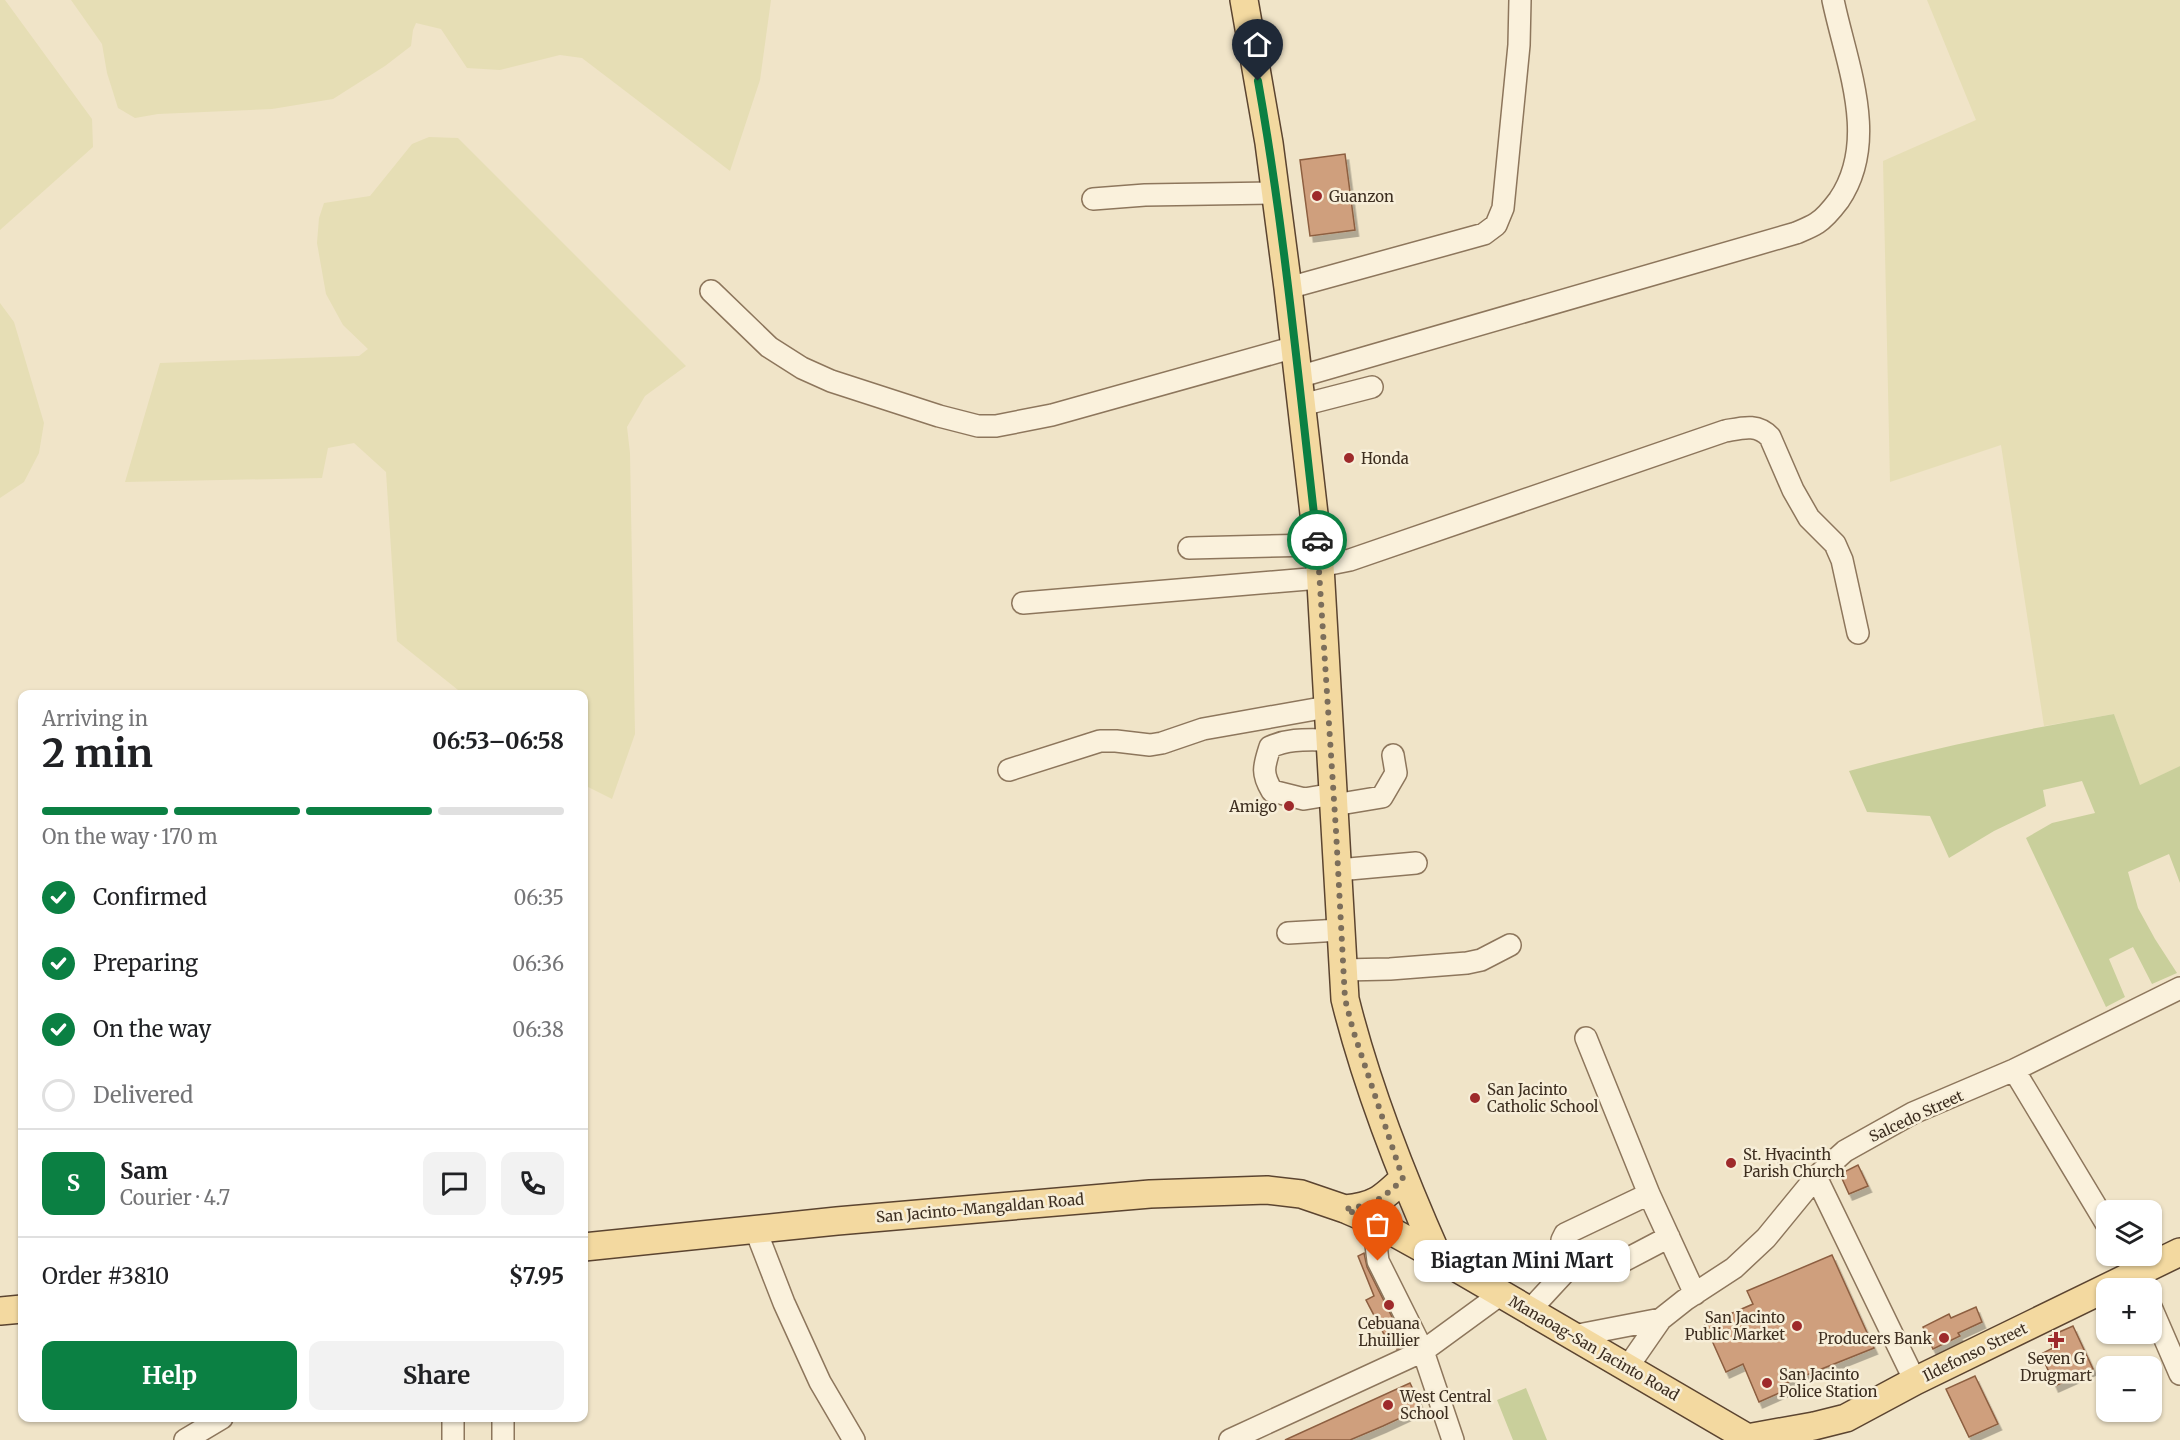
<!DOCTYPE html>
<meta charset="utf-8">
<style>
body{margin:0;font-family:Merriweather,serif;background:#f2f2f2;color:#202124;height:100vh;display:flex;flex-direction:column;font-size:22px;white-space:nowrap}
*{box-sizing:border-box;margin:0}
p{font-size:20px;color:#757577}
.icon{flex:none;width:33px;height:33px;fill:none;stroke:currentColor;stroke-width:2;stroke-linecap:round;stroke-linejoin:round}
.map{position:relative;flex:1;overflow:hidden}
.sheet{position:absolute;left:18px;top:690px;width:570px;height:732px;display:flex;flex-direction:column;background:#fff;border-radius:12px;box-shadow:0 2px 4px #0004}
.sheet>*{flex:none}
.tools{position:absolute;left:2096px;top:1200px;display:grid;gap:12px}
.tools a{display:grid;place-items:center;width:66px;height:66px;border-radius:12px;background:#fff;box-shadow:0 2px 4px #0004;font-size:30px}
.pin{position:absolute;display:grid;place-items:center;width:51px;height:51px;color:#fff;margin:-62px -26px;border-radius:50% 50% 50% 0;rotate:-45deg;box-shadow:0 0 6px #0007}
.pin .icon{rotate:45deg}
.courier{position:absolute;display:grid;place-items:center;width:60px;height:60px;margin:-30px;border:4px solid #0b8043;border-radius:50%;background:#fff;color:#222;box-shadow:0 2px 8px #0007}
.bubble{position:absolute;height:42px;border-radius:12px;background:#fff;box-shadow:0 2px 4px #0004;font-size:20px;font-weight:700;line-height:42px;text-align:center}
.summary em{font-style:normal;font-weight:700}
.summary div{display:flex;flex-direction:column-reverse}
.summary{display:flex;align-items:center;justify-content:space-between;height:102px;padding:0 24px}
h1{font-size:39px;font-weight:700;line-height:45px}
.bar{display:grid;grid-template-columns:repeat(4,1fr);gap:9px 6px;align-content:center;height:72px;padding:0 24px}
.bar i{height:8px;border-radius:4px;background:#e0e0e0}
.bar .selected{background:#0b8043}
.bar p{grid-column:span 4}
.line{display:flex;align-items:center;gap:15px;padding:0 24px;border-top:2px solid #e0e0e0}
.line div{flex:1}
.round{display:grid;place-items:center;flex:none;width:63px;height:63px;border-radius:12px;background:#f2f2f2}
ol{padding:0 24px;list-style:none}
li{display:flex;align-items:center;gap:18px;height:66px}
li p{margin-inline-start:auto}
li .icon{padding:6px;border-radius:50%;background:#0b8043;color:#fff;stroke-width:4}
li:last-child{color:#757577}
li i{width:33px;height:33px;border:3px solid #e0e0e0;border-radius:50%}
.primary-button{display:flex;gap:12px;margin-top:auto;padding:12px 24px}
.primary-button a{flex:1;height:69px;border-radius:12px;background:#0b8043;color:#fff;font-size:24px;font-weight:700;line-height:69px;text-align:center}
.primary-button a+a{background:#f2f2f2;color:#202124}
.map>svg:first-child{display:block}
</style>
<div class="map">
<svg width="2180" height="1440" viewBox="0 0 2180 1440">
<defs>
<filter id="shadow"><feDropShadow dx="3.5" dy="6" stdDeviation="0" flood-color="#0004"/></filter>
</defs>
<rect width="100%" height="100%" fill="#f0e4c8"/>
<path fill="#e6deb5" d="M0,0H5L92,119L93,147L0,230Z
M71,0H771L760,80L730,171L582,58L560,55L500,70L467,68L441,29L416,23L413,30L411,46L385,66L333,99L272,109L158,114L135,118L118,108L107,73L102,44Z
M1927,0H2180V766L2140,786L2114,714L2044,726L2001,445L1890,482L1883,161L1976,120Z
M429,137L458,138L686,366L645,396L627,427L630,453L635,734L612,799L584,785V694H463L397,641L386,472L354,443L328,448L322,478L125,482L160,363L359,356L368,349L343,325L326,294L317,243L319,218L324,203L370,196L412,144Z
M0,303L14,322L44,423L39,453L24,482L0,498Z"/>
<path fill="#c9cf9b" d="M2114,714L2140,785L2180,766V883L2169,854L2128,872L2138,908L2155,939L2177,973L2152,984L2133,947L2109,959L2125,997L2106,1007L2026,838L2052,823L2095,813L2082,781L2043,790L2046,806L1994,831L1949,858L1930,816L1867,812L1849,771C1937,747 2025,729 2114,714Z
M1526,1388L1547,1440H1513L1497,1400Z"/>
<path fill="#cf9f7d" stroke="#8d5f41" stroke-width="1.5" filter="url(#shadow)" d="M1345,154L1355,230L1310,236L1300,160Z
M1858,1165L1868,1186L1849,1194L1840,1174Z
M1364,1253L1367,1267L1406,1345L1397,1349L1389,1333L1385,1336L1366,1300L1374,1296L1358,1256Z
M1832,1255L1874,1348L1784,1384L1786,1390L1759,1402L1743,1364L1726,1372L1705,1325L1753,1304L1747,1291Z
M1976,1307L1982,1322L1958,1333L1960,1336L1933,1349L1923,1327L1949,1314L1951,1318Z
M2073,1326L2093,1369L2055,1386L2041,1354L2053,1348L2048,1337Z
M1975,1376L1998,1424L1969,1437L1946,1389Z
M1410,1383L1422,1408L1383,1426L1350,1440H1285Z"/>
<g fill="none" stroke-linecap="round" stroke-linejoin="round">
<defs>
<path id="minor" d="M1093,199L1145,195L1275,193
M1288,288L1484,234L1496,225L1503,208L1519,45L1520,0
M711,291L769,347L802,368L831,381L939,416L978,426H996L1052,415L1295,347
M1298,377L1796,233C1803,230 1811,227 1817,223C1825,218 1833,208 1839,200C1880,140 1846,63 1833,0
M1302,405L1372,387
M1189,548L1317,545
M1320,566L1350,560L1725,431C1742,428 1757,423 1770,437L1793,490L1809,518L1835,544L1842,560L1858,633
M1023,603L1320,578
M1330,740C1308,740 1290,738 1270,747C1264,766 1261,773 1272,791L1304,799L1334,794
M1009,770L1100,741H1116L1150,745L1162,743L1203,729L1327,707
M1334,805L1382,797L1396,773L1393,755
M1338,870L1416,863
M1288,933L1340,930
M1342,970L1390,969L1467,963L1481,960L1510,945
M1586,1038L1649,1194L1695,1294
M2014,1070L2106,1223
M1816,1177L1915,1381
M1649,1194L1565,1234L1562,1240L1563,1246C1578,1258 1588,1271 1608,1269L1669,1237
M1373,1221L1378,1261L1423,1351L1453,1440
M756,1231L784,1303L820,1382L854,1440
M2126,1256L2143,1288
M2151,1307L2180,1374
M1530,1310L1578,1258
M1573,1336L1661,1319
M1627,1368L1661,1319L1685,1300L1734,1268L1766,1238L1816,1177L1845,1151L1913,1113L2014,1070L2180,988
M453,1418V1440
M185,1440L222,1418
M503,1440V1418
M1230,1440L1423,1351L1501,1294"/>
<path id="major" d="M1244,0L1269,143L1288,288L1320,566L1345,999C1367,1088 1401,1174 1438,1257
M1345,1209C1375,1206 1382,1199 1403,1179
M584,1247L837,1221L1150,1194L1267,1190L1301,1194L1345,1209L1373,1221L1438,1257L1751,1440
M0,1311L22,1309
M1747,1438L1814,1426L1846,1418L1915,1381L2180,1252"/>
</defs>
<use href="#minor" stroke="#8d765c" stroke-width="24"/>
<use href="#major" stroke="#5b4430" stroke-width="30"/>
<use href="#minor" stroke="#faf1dc" stroke-width="21"/>
<use href="#major" stroke="#f3d9a0" stroke-width="27"/>
</g>
<g fill="none" stroke-linecap="round" stroke-linejoin="round">
<path stroke="#7c6e5b" stroke-width="6" stroke-dasharray="0 10.8" d="M1317,540L1336,831L1345,999L1353,1030L1403,1179C1382,1199 1375,1205 1345,1209L1373,1221L1378,1261"/>
<path stroke="#0b8043" stroke-width="8" d="M1258,81C1285,232 1299,387 1317,540"/>
</g>
<g fill="#9e2a2b" stroke="#f7eed8" stroke-width="2">
<circle cx="1317" cy="196" r="6"/>
<circle cx="1349" cy="458" r="6"/>
<circle cx="1289" cy="806" r="6"/>
<circle cx="1475" cy="1098" r="6"/>
<circle cx="1731" cy="1163" r="6"/>
<circle cx="1389" cy="1305" r="6"/>
<circle cx="1797" cy="1326" r="6"/>
<circle cx="1944" cy="1338" r="6"/>
<path d="M2053 1331h6v6h6v6h-6v6h-6v-6h-6v-6h6z"/>
<circle cx="1767" cy="1383" r="6"/>
<circle cx="1388" cy="1405" r="6"/>
</g>
<g text-anchor="middle" dominant-baseline="central" stroke-width="5" stroke-linejoin="round" paint-order="stroke">
<g font-size="15" fill="#3d2e20" stroke="#f7eed8" text-anchor="start">
<text x="1329" y="196">Guanzon</text>
<text x="1361" y="458">Honda</text>
<text x="1277" y="806" text-anchor="end">Amigo</text>
<text x="1487" y="1089">San Jacinto<tspan x="1487" dy="17">Catholic School</tspan></text>
<text x="1743" y="1154">St. Hyacinth<tspan x="1743" dy="17">Parish Church</tspan></text>
<text x="1785" y="1317" text-anchor="end">San Jacinto<tspan x="1785" dy="17">Public Market</tspan></text>
<text x="1389" y="1323" text-anchor="middle">Cebuana<tspan x="1389" dy="17">Lhuillier</tspan></text>
<text x="1932" y="1338" text-anchor="end">Producers Bank</text>
<text x="2056" y="1358" text-anchor="middle">Seven G<tspan x="2056" dy="17">Drugmart</tspan></text>
<text x="1779" y="1374">San Jacinto<tspan x="1779" dy="17">Police Station</tspan></text>
<text x="1400" y="1396">West Central<tspan x="1400" dy="17">School</tspan></text>
</g>
<g font-size="15" fill="#3d2e20" stroke="#f7eed8">
<text transform="translate(1916 1116) rotate(-25)">Salcedo Street</text>
<text transform="translate(980 1208) rotate(-5)">San Jacinto-Mangaldan Road</text>
<text transform="translate(1594 1348) rotate(30)">Manaoag-San Jacinto Road</text>
<text transform="translate(1975 1352) rotate(-26)">Ildefonso Street</text>
</g>
</g>
</svg>
<div class="tools">
<a><svg class="icon" aria-label="layers" viewBox="0 0 24 24"><path d="M12 4l9 5-9 5-9-5zM3 14l9 5 9-5"/></svg></a>
<a>+</a>
<a>−</a>
</div>
<div class="pin" style="left:1378px;top:1261px;background:#ea580c"><svg class="icon" aria-label="bag" viewBox="0 0 24 24"><path d="M5 8h14l-1 12H6zM9 8a3 3 0 0 1 6 0"/></svg></div>
<div class="pin" style="left:1258px;top:81px;background:#1f2937"><svg class="icon" aria-label="home" viewBox="0 0 24 24"><path d="M3 11l9-7 9 7M6 9v11h12V9"/></svg></div>
<div class="courier" style="left:1317px;top:540px"><svg class="icon" aria-label="car" viewBox="0 0 24 24"><path d="M5 17H2v-5l4-1 3-4h7l3 4 3 1v5h-3M9 17h6M6 11h13"/><circle cx="7" cy="17" r="2"/><circle cx="17" cy="17" r="2"/></svg></div>
<div class="bubble" style="left:1414px;top:1240px;width:216px">Biagtan Mini Mart</div>
<section class="sheet">
<div class="summary"><div><h1>2 min</h1><p>Arriving in</p></div><em>06:53–06:58</em></div>
<div class="bar"><i class="selected"></i><i class="selected"></i><i class="selected"></i><i></i><p>On the way · 170 m</p></div>
<ol>
<li><svg class="icon" aria-label="check" viewBox="0 0 24 24"><path d="M5 12l5 5 9-10"/></svg>Confirmed<p>06:35</p></li>
<li><svg class="icon" aria-label="check" viewBox="0 0 24 24"><path d="M5 12l5 5 9-10"/></svg>Preparing<p>06:36</p></li>
<li><svg class="icon" aria-label="check" viewBox="0 0 24 24"><path d="M5 12l5 5 9-10"/></svg>On the way<p>06:38</p></li>
<li><i></i>Delivered</li>
</ol>
<div class="line" style="height:108px"><b class="round" style="background:#0b8043;color:#fff">S</b><div><b>Sam</b><p>Courier · 4.7</p></div><a class="round"><svg class="icon" aria-label="chat" viewBox="0 0 24 24"><path d="M4 5h16v11H9l-5 4z"/></svg></a><a class="round"><svg class="icon" aria-label="phone" viewBox="0 0 24 24"><path d="M5 4h4l2 5-3 2q2 4 5 5l2-3 5 2v4C11 20 4 13 5 4z"/></svg></a></div>
<div class="line" style="height:78px"><div>Order #3810</div><b>$7.95</b></div>
<div class="primary-button"><a>Help</a><a>Share</a></div>
</section>
</div>
